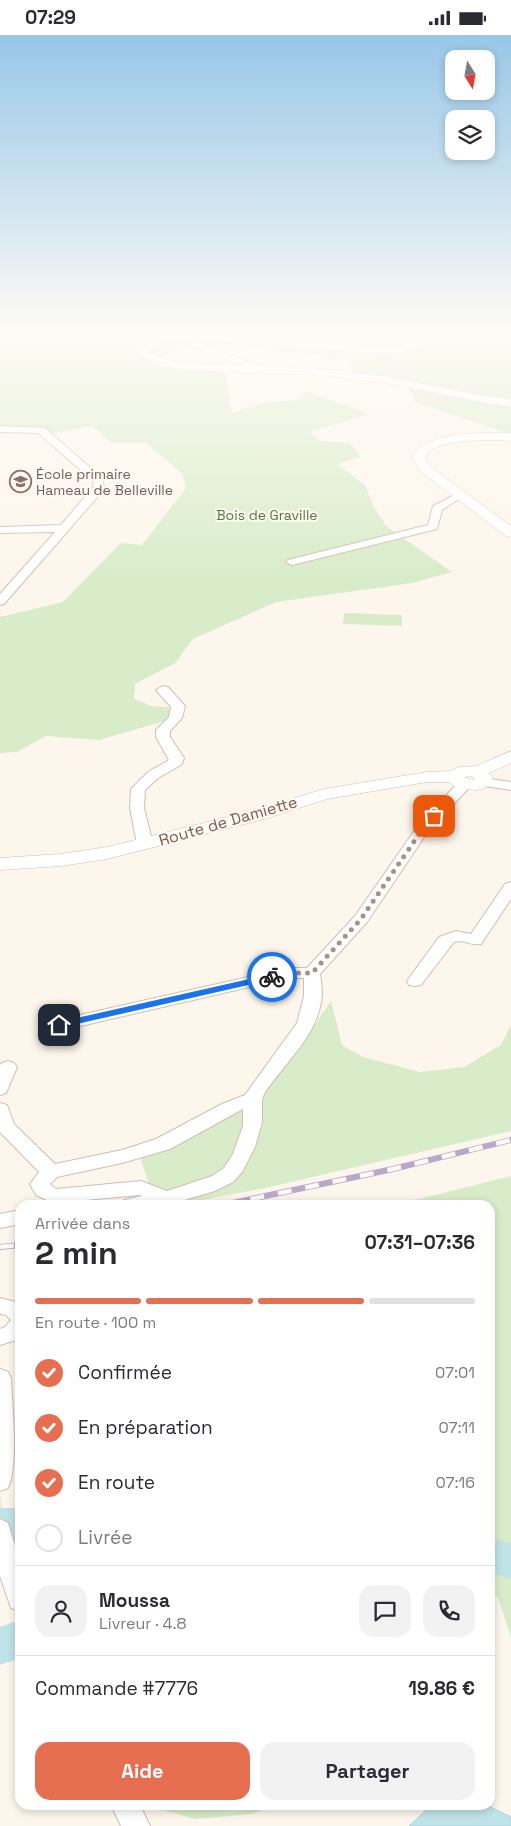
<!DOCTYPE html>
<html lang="fr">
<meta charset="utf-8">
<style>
body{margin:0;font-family:"Space Grotesk",sans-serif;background:#f2f2f3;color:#2b2b33;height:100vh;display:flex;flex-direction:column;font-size:19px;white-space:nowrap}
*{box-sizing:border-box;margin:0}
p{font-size:16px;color:#7c7c81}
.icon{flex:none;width:28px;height:28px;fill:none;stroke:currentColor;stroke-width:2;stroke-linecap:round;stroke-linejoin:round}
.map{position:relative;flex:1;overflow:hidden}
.details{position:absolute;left:15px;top:1165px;width:480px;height:610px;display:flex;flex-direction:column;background:#fff;border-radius:15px;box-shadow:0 2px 8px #0003}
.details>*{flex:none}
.needle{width:32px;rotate:169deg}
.buttons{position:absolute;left:445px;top:15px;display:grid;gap:10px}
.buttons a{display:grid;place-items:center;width:50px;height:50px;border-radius:10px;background:#fff;box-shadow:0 2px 8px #0003;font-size:25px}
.pin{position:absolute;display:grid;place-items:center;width:42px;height:42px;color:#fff;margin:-21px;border-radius:10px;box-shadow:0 2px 8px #0006}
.courier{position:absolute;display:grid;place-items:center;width:50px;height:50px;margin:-25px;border:4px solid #1a73e8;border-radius:50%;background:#fff;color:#222;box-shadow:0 1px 6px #0007}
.overview em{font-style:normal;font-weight:600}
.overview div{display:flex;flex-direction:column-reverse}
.overview{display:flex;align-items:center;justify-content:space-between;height:85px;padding:0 20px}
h1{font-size:32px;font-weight:600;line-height:38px}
.bar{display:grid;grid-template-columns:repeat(4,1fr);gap:8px 5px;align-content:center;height:60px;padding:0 20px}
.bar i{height:6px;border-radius:4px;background:#e1e1e2}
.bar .selected{background:#e76f51}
.bar p{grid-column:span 4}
.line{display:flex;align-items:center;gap:12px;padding:0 20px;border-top:1px solid #e1e1e2}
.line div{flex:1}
.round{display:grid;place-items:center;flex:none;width:52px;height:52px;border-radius:15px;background:#f2f2f3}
ol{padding:0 20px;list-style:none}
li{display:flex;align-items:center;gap:15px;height:55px}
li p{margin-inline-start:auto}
li .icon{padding:5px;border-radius:50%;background:#e76f51;color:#fff;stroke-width:4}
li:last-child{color:#7c7c81}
li i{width:28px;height:28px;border:2px solid #e1e1e2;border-radius:50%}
.primary-button{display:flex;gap:10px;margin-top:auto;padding:10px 20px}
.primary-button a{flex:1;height:58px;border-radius:15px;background:#e76f51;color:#fff;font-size:20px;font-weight:600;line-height:58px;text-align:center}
.primary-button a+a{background:#f2f2f3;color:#2b2b33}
.status{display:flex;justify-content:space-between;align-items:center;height:35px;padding:0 25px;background:#fff;direction:ltr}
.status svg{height:14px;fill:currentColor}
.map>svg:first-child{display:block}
</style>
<div class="status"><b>07:29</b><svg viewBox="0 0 49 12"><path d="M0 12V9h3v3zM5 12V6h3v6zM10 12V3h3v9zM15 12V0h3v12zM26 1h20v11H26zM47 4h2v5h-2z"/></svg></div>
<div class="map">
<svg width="511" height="1791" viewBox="0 0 511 1791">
<rect width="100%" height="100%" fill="#fdf6ec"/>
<path fill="#d8ecc9" d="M0,296H511V399L415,367L409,352L348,342L351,326L325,323L320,319L281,317L225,310L187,312L163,322L193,336L225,338L232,378L262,368L303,364L296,360L308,357L370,379L310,397L321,406L350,408L361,422L337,429L365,450L374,472L386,491L452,537L412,548L276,567L193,604L175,628L135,649L134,664L151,671L168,672L175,683L99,705L46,701L17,717L0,718V582L63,567L121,508L142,510L186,453L182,438L146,408H111L92,391L54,398L42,392L0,393Z
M344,578L402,580V591L343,589Z
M331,966L342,1010L363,1022L420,1037L464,1032L501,1010L511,990V1096L265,1153L175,1170H156L140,1122L263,1058L295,1019Z
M511,1141V1603L498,1562L490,1560V1170H395Z
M0,1460L3,1485H20V1541L0,1485Z
M19,1588L20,1624L0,1628V1593Z
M146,1770H277L251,1779L195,1784Z"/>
<path fill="#bfe3e8" stroke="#a5d3da" d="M436,1770H486L511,1782V1791H409L424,1777Z"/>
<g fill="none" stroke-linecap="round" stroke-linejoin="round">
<path fill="#bfe3e8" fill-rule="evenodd" d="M0,1473H20V1507H0Z
M490,1503L511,1508V1544L490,1537Z
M20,1585V1623L0,1630V1592Z"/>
<defs>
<path id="minor" d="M193,306L265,333L267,335L262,338L259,337L190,311L189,309Z
M0,391L45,393L101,442L104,451L101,458L4,569L0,570V559L55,497L0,498V492L61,490L94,451L92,445L38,398L0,397Z
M460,457L465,460L442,475L437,494L292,530L286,527L288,525L428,490L433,471Z
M163,651L168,652L185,671L182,683L170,696V702L184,723L181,730L158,743L145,755L144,773L153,809L150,812H140L137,809L130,773L131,754L148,737L169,725L156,702V695L169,682L171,672L156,655Z
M482,743L511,747V755L477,750L475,747L477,744Z
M462,745L467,746L469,749L467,755L429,795L367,887L320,939C321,945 322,952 322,959C320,999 284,1028 264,1059L262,1065V1087L255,1112L242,1137L233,1147L215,1156L167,1170H121L124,1165L142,1161L140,1160L53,1168L36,1160L30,1149L39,1137L0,1097V1068L7,1070L14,1089L55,1129L122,1115L156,1104L222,1069L245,1060L297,988L304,961V943H288L59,996L53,994L50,990L53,986L288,933H307L355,881L419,789L455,751L457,746ZM243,1074V1091L233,1119L224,1133L212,1141L167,1156L141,1146L56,1154L50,1149L57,1142L122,1128L170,1114Z
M511,847V864L481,909C471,911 464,904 454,907L421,950L415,951L409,950L407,946L439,902L456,896L471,899L505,849Z
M8,1026L14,1028L17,1032L6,1058L0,1060V1030L2,1028Z
M20,1175V1189L0,1193V1179Z
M0,1263L20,1268V1304L0,1310V1294L5,1292L11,1285L6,1280L0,1279Z
M0,1334L8,1337L11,1343C12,1370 19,1430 8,1453L0,1456Z
M0,1484L8,1488L20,1527V1576L11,1573L0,1541Z
M111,1770H140L150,1791H121Z"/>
<path id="tertiary" d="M408,296H419L425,304L414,314L390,319L187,304C175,305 155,305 149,317L161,323L177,327C240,331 305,330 368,339C416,345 463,359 511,364V372C463,366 417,352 369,346C328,340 288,339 247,337C220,336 154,340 138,317C143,299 172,299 187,298L383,313C394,313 410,312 414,301Z
M488,398H511V406C492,405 432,402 425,423L431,432L511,491V502L506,501L421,437L412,423L414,417C434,400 462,398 488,398Z
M511,716V728L489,738L493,743L485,753L476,755L457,753L449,747H427L327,764L268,783L107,824L61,831L0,835V823L61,819L107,812L256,775L324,754L427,737L451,736L459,732L476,731ZM471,741L475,743L473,745L464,742Z"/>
</defs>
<use href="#minor" stroke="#d1beb0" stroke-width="2"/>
<use href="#tertiary" stroke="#d1beb0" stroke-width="1"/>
<use href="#minor" fill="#fff" fill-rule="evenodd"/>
<use href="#tertiary" fill="#fff" fill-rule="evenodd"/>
<defs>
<path id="rail" d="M223,1170L393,1134L511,1105
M0,1212L20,1210"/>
</defs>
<use href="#rail" stroke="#b9a8c9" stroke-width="6"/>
<use href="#rail" stroke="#fffaf3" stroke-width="4.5" stroke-dasharray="14" stroke-linecap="butt"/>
</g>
<linearGradient id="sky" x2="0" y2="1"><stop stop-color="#97c7e8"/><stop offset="0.54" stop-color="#fefbf6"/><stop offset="1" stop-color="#fefbf6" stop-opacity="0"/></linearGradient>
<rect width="511" height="546" fill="url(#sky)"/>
<path fill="#1a73e8" d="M272,939L276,942L275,944L59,993L55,990L59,987Z"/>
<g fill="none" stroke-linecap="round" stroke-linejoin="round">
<path stroke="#a89285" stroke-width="5" stroke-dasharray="0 9" d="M272,942L288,938H312L361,884L424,792L434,781"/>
</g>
<defs>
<symbol id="school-ring" viewBox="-11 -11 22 22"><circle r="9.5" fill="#fffaf3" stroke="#8d6e63" stroke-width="1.5"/><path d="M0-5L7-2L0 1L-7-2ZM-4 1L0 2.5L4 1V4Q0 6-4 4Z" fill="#8d6e63"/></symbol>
</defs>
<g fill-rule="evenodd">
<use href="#school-ring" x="8" y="434" width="25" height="25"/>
</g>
<g text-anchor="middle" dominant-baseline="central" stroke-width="4" stroke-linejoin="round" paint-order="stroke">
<g font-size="14" fill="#785e54" stroke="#fffaf3" text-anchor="start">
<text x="36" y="439">École primaire<tspan x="36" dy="16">Hameau de Belleville</tspan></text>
</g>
<g font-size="14" fill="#537a41" stroke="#fffaf3">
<text x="267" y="480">Bois de Graville</text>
</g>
<g font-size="16" fill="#7a5c4d" stroke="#fffaf3">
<text transform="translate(228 786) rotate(-16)">Route de Damiette</text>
</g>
</g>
</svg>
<div class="buttons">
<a><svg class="needle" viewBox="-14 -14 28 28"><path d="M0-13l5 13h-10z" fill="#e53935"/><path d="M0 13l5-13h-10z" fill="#7c7c81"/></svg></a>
<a><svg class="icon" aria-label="layers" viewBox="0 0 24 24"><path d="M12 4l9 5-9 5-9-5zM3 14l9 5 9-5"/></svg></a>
</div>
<div class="pin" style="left:434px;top:781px;background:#ea580c"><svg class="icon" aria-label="bag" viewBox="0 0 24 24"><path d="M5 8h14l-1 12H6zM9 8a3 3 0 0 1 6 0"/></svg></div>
<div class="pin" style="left:59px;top:990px;background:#1f2937"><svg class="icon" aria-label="home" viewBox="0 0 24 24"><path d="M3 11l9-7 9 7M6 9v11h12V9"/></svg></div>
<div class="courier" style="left:272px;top:942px"><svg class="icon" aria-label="bike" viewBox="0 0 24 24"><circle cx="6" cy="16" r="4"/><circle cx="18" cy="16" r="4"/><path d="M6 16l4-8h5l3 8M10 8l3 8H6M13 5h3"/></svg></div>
<section class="details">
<div class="overview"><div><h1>2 min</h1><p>Arrivée dans</p></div><em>07:31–07:36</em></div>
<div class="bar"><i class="selected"></i><i class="selected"></i><i class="selected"></i><i></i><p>En route · 100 m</p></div>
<ol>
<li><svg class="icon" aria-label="check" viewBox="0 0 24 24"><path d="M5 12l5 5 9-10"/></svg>Confirmée<p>07:01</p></li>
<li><svg class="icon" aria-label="check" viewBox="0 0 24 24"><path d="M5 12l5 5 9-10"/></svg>En préparation<p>07:11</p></li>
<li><svg class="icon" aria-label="check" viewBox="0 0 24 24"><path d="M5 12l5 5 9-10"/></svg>En route<p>07:16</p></li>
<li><i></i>Livrée</li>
</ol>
<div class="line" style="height:90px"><a class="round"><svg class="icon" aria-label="person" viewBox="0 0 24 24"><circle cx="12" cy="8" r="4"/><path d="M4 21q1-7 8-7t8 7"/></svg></a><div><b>Moussa</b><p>Livreur · 4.8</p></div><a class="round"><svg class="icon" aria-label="chat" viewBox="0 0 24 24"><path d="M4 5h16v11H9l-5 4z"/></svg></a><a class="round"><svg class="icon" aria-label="phone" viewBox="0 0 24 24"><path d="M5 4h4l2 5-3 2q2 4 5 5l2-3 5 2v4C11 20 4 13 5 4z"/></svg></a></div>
<div class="line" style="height:65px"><div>Commande #7776</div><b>19.86 €</b></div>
<div class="primary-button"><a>Aide</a><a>Partager</a></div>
</section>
</div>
